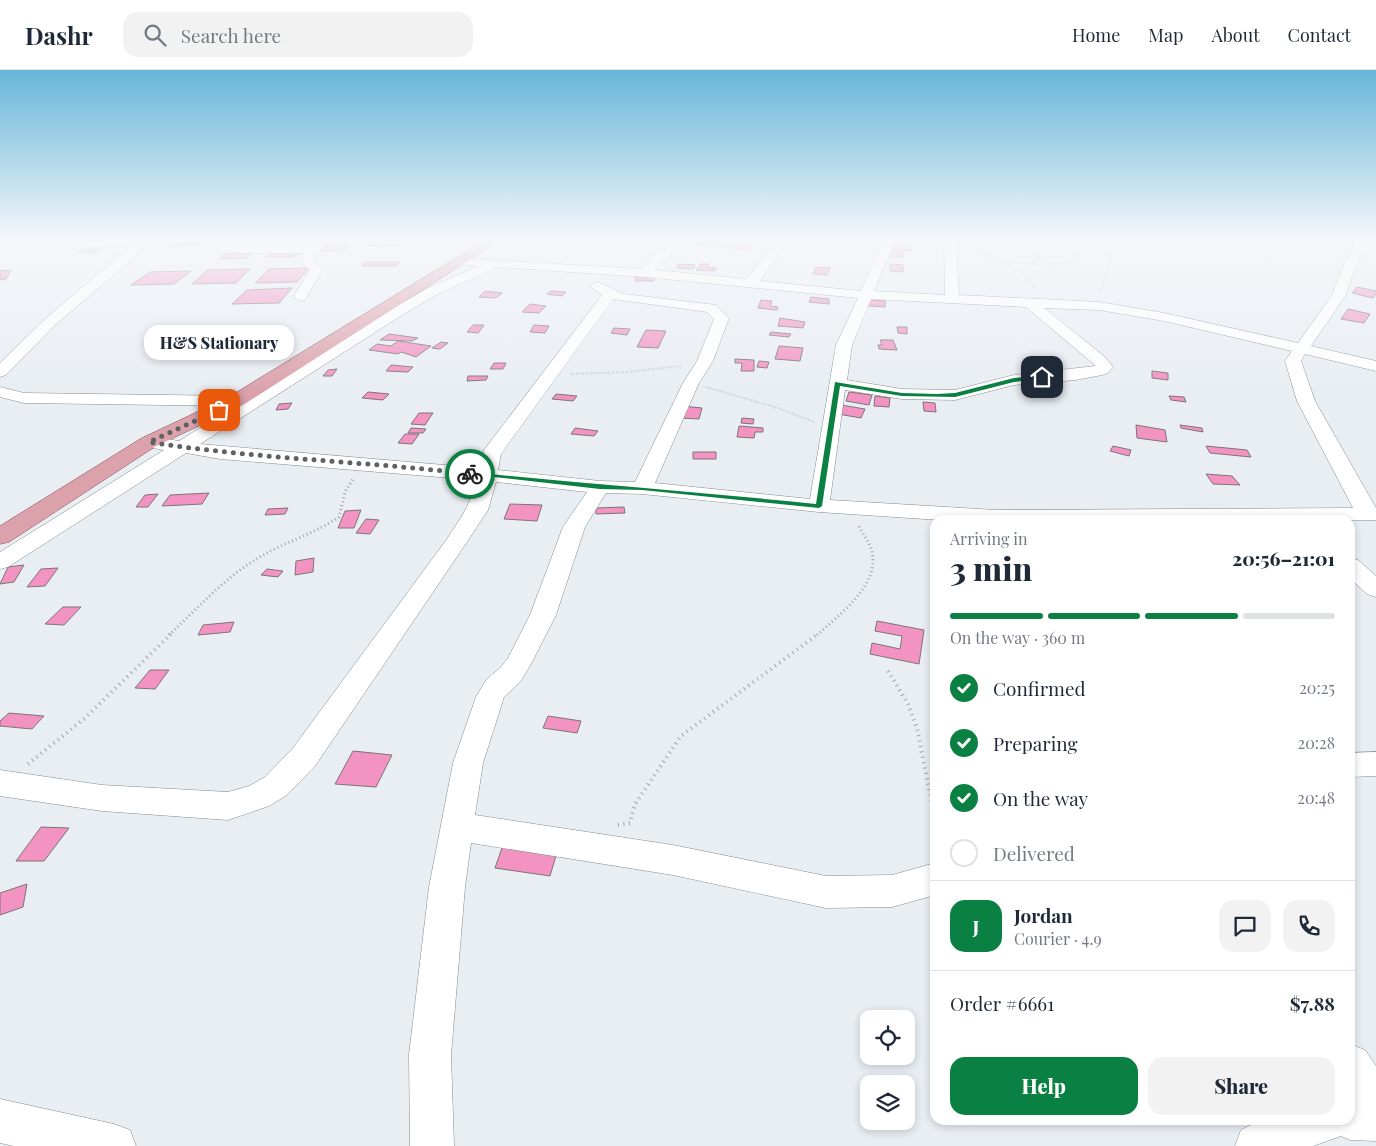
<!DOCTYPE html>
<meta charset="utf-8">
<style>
body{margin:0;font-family:"Playfair Display",serif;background:#f2f2f3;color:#1f2937;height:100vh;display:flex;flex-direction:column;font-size:19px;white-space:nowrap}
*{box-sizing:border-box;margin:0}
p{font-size:16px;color:#747a83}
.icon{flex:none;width:28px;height:28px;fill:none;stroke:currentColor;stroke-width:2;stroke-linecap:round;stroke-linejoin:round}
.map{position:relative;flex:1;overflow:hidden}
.drawer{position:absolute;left:930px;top:445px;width:425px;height:610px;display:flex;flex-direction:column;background:#fff;border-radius:15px;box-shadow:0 2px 8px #0003}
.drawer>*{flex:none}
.buttons{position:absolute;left:860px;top:940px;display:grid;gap:10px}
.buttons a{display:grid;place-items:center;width:55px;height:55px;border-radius:10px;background:#fff;box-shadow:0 2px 8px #0003;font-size:25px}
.pin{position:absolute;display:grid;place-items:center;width:42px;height:42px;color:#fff;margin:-21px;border-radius:10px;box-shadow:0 2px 8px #0006}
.courier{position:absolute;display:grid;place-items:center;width:50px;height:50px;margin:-25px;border:4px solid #0b8043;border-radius:50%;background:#fff;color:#222;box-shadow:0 1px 6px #0007}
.bubble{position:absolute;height:35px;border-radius:15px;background:#fff;box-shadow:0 2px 8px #0003;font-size:16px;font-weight:800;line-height:35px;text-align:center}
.head em{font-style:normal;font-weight:800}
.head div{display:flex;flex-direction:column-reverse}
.head{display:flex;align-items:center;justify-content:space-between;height:85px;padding:0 20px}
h1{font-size:32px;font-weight:800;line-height:38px}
.bar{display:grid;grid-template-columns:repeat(4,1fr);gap:8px 5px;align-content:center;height:60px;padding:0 20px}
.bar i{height:6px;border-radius:4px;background:#e0e1e3}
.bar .on{background:#0b8043}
.bar p{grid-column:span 4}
.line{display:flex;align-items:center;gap:12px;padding:0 20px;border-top:1px solid #e0e1e3}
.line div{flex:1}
.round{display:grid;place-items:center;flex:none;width:52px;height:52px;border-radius:15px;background:#f2f2f3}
ol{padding:0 20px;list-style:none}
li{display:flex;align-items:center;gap:15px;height:55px}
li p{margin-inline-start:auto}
li .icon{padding:5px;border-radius:50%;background:#0b8043;color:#fff;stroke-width:4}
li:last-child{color:#747a83}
li i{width:28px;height:28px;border:2px solid #e0e1e3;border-radius:50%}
.primary-button{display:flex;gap:10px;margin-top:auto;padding:10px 20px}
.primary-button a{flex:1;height:58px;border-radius:15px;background:#0b8043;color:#fff;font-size:20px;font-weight:800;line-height:58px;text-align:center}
.primary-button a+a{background:#f2f2f3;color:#1f2937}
header{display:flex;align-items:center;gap:30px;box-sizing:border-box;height:70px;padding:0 25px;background:#fff;border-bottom:1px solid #e0e1e3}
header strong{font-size:24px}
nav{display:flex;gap:28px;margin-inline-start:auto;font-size:18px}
.search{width:350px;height:45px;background:#f2f2f3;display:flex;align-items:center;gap:12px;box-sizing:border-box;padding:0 18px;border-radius:15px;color:#747a83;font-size:19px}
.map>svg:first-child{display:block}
</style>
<header>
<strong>Dashr</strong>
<div class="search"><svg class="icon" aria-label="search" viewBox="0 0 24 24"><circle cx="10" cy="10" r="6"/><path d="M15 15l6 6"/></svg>Search here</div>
<nav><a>Home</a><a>Map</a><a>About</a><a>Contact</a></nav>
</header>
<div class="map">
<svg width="1376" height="1076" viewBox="0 0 1376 1076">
<rect width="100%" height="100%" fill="#e9eef3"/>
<path fill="#f293c2" stroke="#7c7578" d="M332,169H353L344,180L321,181Z
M373,169H386L384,171H404L401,175L367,176Z
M697,169H707L712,170L705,175L691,173Z
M719,171L726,172L724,174L731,175L728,178L714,176Z
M202,172L198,175L168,176L172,173Z
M737,174L753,175L750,180L734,179Z
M893,174L912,175L911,181L892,180Z
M83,178H102L95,183L78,182Z
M890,181L903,182V187L890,186Z
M252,183L247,188L219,189L224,184Z
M270,183H299L294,187H266Z
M365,192H399L396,196H362Z
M678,194L695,195L693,199L677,198Z
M701,194H709L707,197L716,198L714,201L696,200Z
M890,194L903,195V202L890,201Z
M816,197L830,198L827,205L813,204Z
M309,198L297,212L255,213L269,199Z
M250,199L236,213L192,214L208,200Z
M11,200L6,209L0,210V201Z
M191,201L174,214L131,215L150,202Z
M636,207H654V211H635Z
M1357,217L1376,221V224L1373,228L1352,223Z
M292,218L279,233L232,234L247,220Z
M485,221L502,223L496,228L479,227Z
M551,221L566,222L562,226L547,224Z
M811,227L829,229V234L809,232Z
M858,229L885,231V237L858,235Z
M761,230L772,231L770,236L778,237L777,240L758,238Z
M530,234L546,236L539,243L522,242Z
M1348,239L1370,244L1364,253L1341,249Z
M780,248L805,252L803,258L778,256Z
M473,255H484L478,263L467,262Z
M534,255L549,256L545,263L530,262Z
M897,257H907V264L898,263Z
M614,258L630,259L627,265L611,263Z
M646,260L666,261L658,278L637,277Z
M771,262L791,264L789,267L769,265Z
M389,264L418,268L412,271L380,270Z
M880,270H893L897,280L879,279L878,275H882Z
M398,271L431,276L416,287L401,282L398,284L369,280L377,274L391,276Z
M441,272L448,273L440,279L432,278Z
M779,276L803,278L800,291L775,289Z
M735,289L754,290V301H741L742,293H735Z
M759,291L769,292L767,298L757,297Z
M494,293H506L503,299H490Z
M391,295L413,297L408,302L386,301Z
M337,299L332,306H323L328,300Z
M1152,301L1168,303V310L1152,308Z
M468,306H488L486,310L467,311Z
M368,322L389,324L383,330L362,328Z
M849,322L872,325L869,335L846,331Z
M556,324L577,326L573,331L552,329Z
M875,326L890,328L889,337L874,336Z
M1169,326L1184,327L1186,332L1171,330Z
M923,332L935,333L936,342L924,341Z
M292,333L288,339L276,340L279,334Z
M841,335L865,339L861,348L838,344Z
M683,336L702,338L699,349L679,348Z
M419,343H433L425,355L411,354Z
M742,348L754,349L753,354L741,353Z
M1136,355L1165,360L1167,372L1137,368Z
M1180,355L1202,358L1203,362L1181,358Z
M739,356L763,358V362H755L754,368L737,367Z
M411,358L426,359L423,363H408Z
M575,358L598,361L594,366L571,364Z
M405,364H419L412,374L398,373Z
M1113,376L1131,380L1129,386L1110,381Z
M1206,376L1247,380L1251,387L1210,383Z
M693,382H716V389H693Z
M1206,404L1232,406L1240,415L1213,414Z
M209,423L202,434L162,436L170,425Z
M158,424L148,437H136L145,425Z
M510,434L542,435L537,451L504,449Z
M624,437L625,443L596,444V438Z
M288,438L285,444L265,445L268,439Z
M361,440L354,458H338L345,441Z
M366,449L379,450L370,464L356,463Z
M314,488L313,502L295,505L296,491Z
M24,495L14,512L0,514L8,497Z
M58,498L45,516L27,517L41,499Z
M267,499L283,501L278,507L261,505Z
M63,537H81L64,555L45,554Z
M877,551L924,560L919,594L870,584L872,573L900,579L902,566L875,561Z
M234,552L230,562L198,565L203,555Z
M150,600H169L155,619L135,618Z
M9,643L44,646L32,659L0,656V651Z
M548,646L581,651L577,663L543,658Z
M353,681L392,685L376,717L335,714Z
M41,757L69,758L44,791H16Z
M504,772L558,779L550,806L495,798Z
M27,814L23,837L0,845V823Z"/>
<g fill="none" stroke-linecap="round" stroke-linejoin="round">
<defs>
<path id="minor" d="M146,169L136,186L55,255L6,305L0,307V293L45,249L130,177L81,178L77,176V172Z
M220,169H233L228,174L239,175H311L317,169L328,171L314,186V192L323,199L305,230L300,231L293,227L310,200L302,193L304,183H239L215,179L213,176Z
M672,169H685L655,200L747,209L770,179L774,169H786L782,179L760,211L861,221L880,179L881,169H893L892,179L874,221L945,225L944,169H956L959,225L1099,232L1164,243L1298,273L1332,225L1345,192L1352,182L1355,169H1367L1364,182L1357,192L1346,225L1311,276L1376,291V301L1305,284L1301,291L1315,331L1376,438V450H940L819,442L642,424L606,423L585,457L556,545L532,592L521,611L504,627L483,693L475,745L673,775L826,806L892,805L935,793V825L892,837L826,838L673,805L471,773L465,817L451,985L454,1076H410L409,985L429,817L453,693L476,627L486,610L501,597L508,588L530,545L563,457L587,422L496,412L488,440L467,472L315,696L287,725L269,736L228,750L102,741L0,726V700L102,715L228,722L249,716L265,707L293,678L447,469C460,449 472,433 476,410L220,389L186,383L8,497L0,499V482L164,380L142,376L140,372L142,368L149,366L179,371L235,336L24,333L0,327V317L24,323L236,326L244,331L397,236L428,218L479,196L457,194L455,191L457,188L642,199ZM497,197L645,207L858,228L836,275L810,429L655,413L699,313L713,291L729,248L716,235L624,224L597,212L590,216L602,225L484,380L479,398L200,374L407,242L438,224ZM613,229L707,242L714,249L697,291L683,313L635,412L600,411L498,400L501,384ZM871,229L1026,237L1096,296L1014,305L955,320L902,319L847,310L852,275ZM1044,238L1099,240L1164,251L1292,281L1285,291L1297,331L1353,438L996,440L830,430L845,320L902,329L955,330L1014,315L1076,310L1102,305L1108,303L1113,297L1105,287Z
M1350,488L1358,490L1376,506V527L1367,524L1350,508Z
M1376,682V706L1350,707V683Z
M1350,974L1365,980L1376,996V1071L1350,1070L1341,1066L1313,1076H1235L1241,1060L1260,1050H1350Z
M0,1029L114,1054L130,1060L136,1076H14L0,1073Z"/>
<path id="major" d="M487,169H502L243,335L156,376L9,472L0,474V456L142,368L229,327Z"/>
</defs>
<use href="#minor" stroke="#868b8f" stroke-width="1"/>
<use href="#major" stroke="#874954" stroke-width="1"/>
<path stroke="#a3a7ab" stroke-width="2" stroke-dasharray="0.5 2" stroke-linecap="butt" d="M1025,169L1033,184L1038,188L1032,193
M1048,169L1104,174L1156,173L1155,169
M1104,169L1115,173
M967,177L1020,200L1035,218
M1008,192L1045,195L1079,191L1071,181L1073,171
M1100,223L1111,189L1100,179L1108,175
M571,304L627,302L681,296
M706,317L778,338L814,352"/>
<path stroke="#a3a7ab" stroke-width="3" stroke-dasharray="1 3" stroke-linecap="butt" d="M169,565C198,538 225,507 260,487C285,472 314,464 339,447L345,422L353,409
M817,565C838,546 880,515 872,482C870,473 862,463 858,454"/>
<path stroke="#a3a7ab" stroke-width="4" stroke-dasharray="1 4.5" stroke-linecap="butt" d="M888,601L908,634L917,658L935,749
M28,694L85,648L171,564
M618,755L630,753L635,734L681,666L818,564"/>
<use href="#minor" fill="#fff" fill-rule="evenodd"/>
<use href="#major" fill="#dca2ab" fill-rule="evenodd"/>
</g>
<linearGradient id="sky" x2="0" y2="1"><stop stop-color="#67b6d9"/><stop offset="0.53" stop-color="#f5f7fa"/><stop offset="1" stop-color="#f5f7fa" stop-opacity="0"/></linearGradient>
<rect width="1376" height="320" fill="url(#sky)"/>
<path fill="#0b8043" d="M1042,306L1044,308L1014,312L955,327L902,326L840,316L822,436L819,438L642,420L600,419L467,404L470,402C585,414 701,422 816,434L835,312L902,323L937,324L955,323L1014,308Z"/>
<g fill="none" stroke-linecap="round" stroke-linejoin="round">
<path stroke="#5f6265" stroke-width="5" stroke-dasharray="0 9" d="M219,340L149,372C256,389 363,391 470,404"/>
</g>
</svg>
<div class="buttons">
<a><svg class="icon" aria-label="locate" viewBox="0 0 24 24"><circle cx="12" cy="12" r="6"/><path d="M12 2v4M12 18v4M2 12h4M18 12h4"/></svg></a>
<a><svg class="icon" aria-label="layers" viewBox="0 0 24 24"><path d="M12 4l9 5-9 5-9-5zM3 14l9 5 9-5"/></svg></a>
</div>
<div class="pin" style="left:219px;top:340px;background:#ea580c"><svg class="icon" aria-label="bag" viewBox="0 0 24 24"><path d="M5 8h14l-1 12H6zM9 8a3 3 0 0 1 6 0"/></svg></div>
<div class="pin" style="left:1042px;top:307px;background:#1f2937"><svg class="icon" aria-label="home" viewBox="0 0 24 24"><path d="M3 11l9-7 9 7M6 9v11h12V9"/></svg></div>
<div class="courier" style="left:470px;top:404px"><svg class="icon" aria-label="bike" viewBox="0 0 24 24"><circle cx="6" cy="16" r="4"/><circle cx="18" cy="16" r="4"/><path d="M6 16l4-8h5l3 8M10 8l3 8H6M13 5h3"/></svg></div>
<div class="bubble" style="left:144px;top:255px;width:150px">H&amp;S Stationary</div>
<section class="drawer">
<div class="head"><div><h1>3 min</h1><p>Arriving in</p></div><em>20:56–21:01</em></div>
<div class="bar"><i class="on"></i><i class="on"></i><i class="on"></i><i></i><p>On the way · 360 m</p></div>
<ol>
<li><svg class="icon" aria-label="check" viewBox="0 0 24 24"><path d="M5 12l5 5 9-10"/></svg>Confirmed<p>20:25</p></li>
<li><svg class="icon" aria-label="check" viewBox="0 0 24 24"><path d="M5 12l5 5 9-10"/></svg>Preparing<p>20:28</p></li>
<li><svg class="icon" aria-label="check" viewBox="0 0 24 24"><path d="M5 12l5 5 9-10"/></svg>On the way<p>20:48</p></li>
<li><i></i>Delivered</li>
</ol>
<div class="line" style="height:90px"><b class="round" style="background:#0b8043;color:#fff">J</b><div><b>Jordan</b><p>Courier · 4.9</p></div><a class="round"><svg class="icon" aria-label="chat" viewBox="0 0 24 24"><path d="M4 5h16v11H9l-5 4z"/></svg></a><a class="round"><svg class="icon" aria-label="phone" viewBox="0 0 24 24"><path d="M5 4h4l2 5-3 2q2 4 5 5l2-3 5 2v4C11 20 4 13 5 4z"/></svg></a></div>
<div class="line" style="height:65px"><div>Order #6661</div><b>$7.88</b></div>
<div class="primary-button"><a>Help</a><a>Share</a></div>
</section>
</div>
